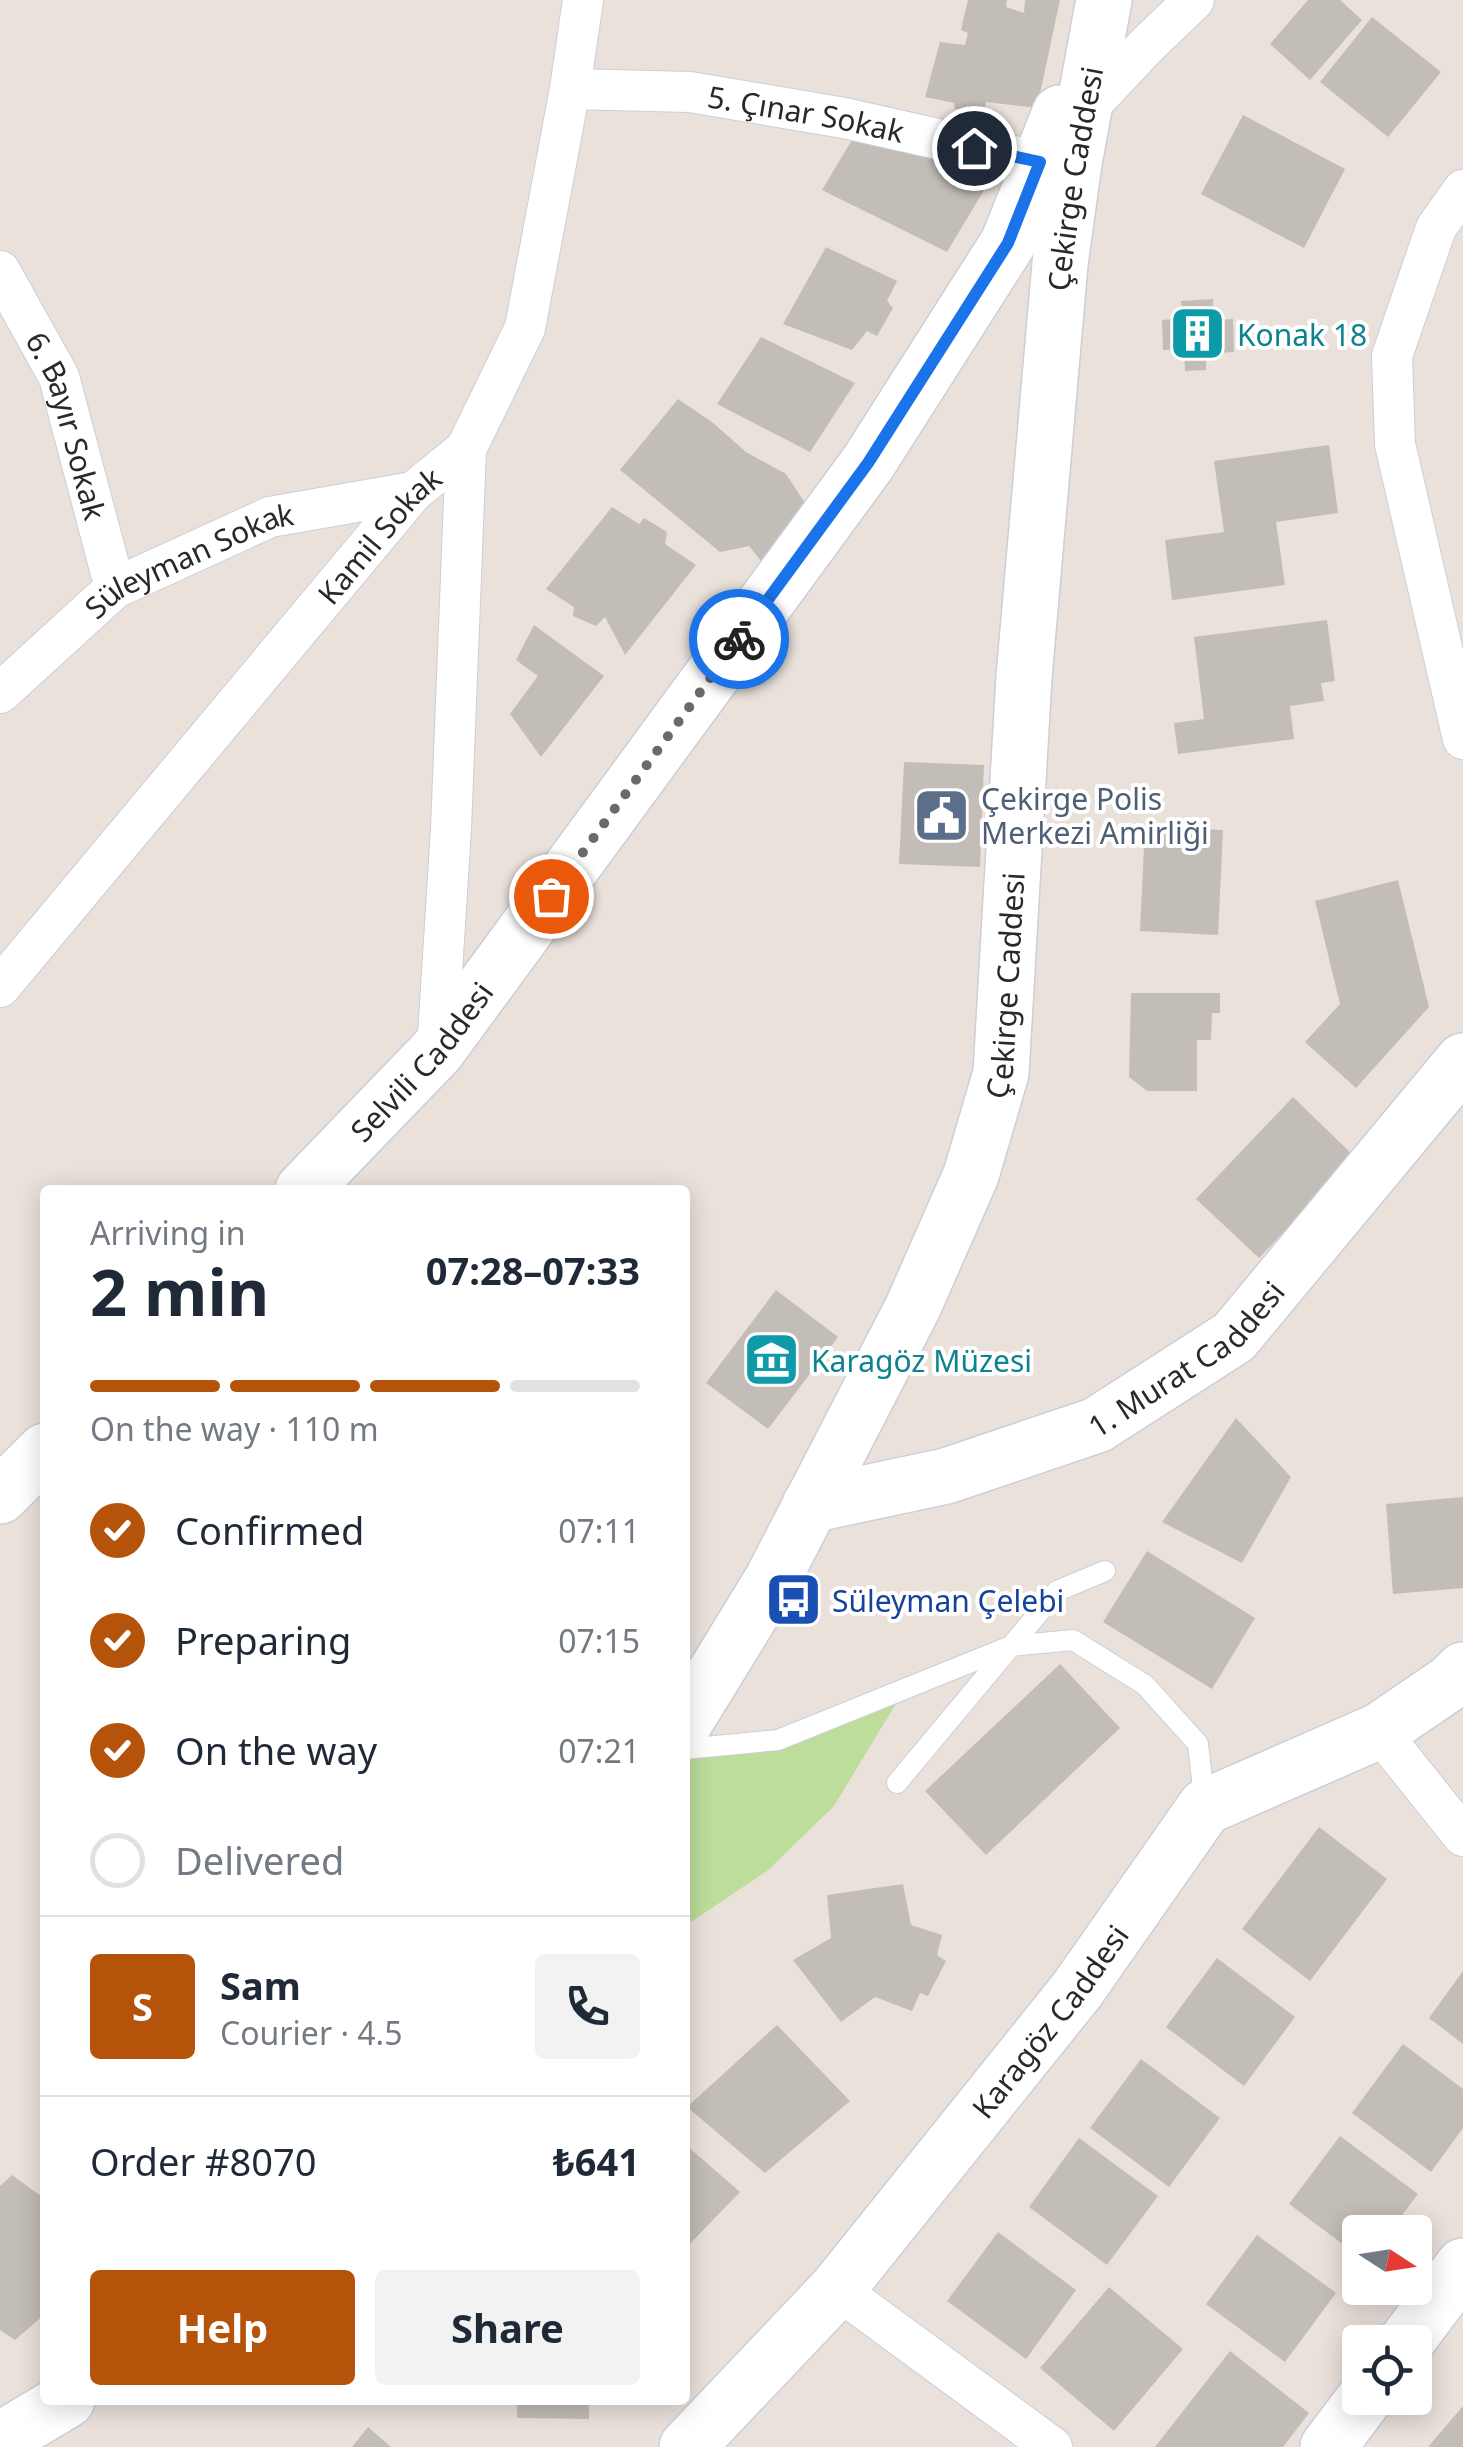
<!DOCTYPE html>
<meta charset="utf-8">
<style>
body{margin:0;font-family:"Noto Sans",sans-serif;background:#f2f2f3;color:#1f2937;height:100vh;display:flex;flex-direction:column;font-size:38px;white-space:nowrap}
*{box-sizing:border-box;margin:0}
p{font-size:32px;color:#747a83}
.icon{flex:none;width:55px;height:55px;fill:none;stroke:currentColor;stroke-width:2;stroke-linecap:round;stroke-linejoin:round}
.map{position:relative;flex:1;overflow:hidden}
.panel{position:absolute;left:40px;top:1185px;width:650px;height:1220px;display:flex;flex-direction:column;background:#fff;border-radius:10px;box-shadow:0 5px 25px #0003}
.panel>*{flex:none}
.needle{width:65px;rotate:102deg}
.controls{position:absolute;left:1342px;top:2215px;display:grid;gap:20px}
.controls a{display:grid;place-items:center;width:90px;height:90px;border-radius:10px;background:#fff;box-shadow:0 5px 25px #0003;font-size:50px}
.pin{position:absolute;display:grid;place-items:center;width:85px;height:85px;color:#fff;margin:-42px;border:5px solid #fff;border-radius:50%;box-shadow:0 2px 10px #0007}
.courier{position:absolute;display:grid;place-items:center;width:100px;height:100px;margin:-50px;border:8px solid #1a73e8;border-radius:50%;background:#fff;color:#222;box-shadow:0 2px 12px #0007}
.head em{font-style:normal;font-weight:700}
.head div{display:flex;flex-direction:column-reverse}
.head{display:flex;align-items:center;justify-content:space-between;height:170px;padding:0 50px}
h1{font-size:65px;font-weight:700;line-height:75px}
.bar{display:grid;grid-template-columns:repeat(4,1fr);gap:15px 10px;align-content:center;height:120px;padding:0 50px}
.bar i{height:12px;border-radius:8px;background:#e0e1e3}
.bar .active{background:#b45309}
.bar p{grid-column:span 4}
.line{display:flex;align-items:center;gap:25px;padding:0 50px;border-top:2px solid #e0e1e3}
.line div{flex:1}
.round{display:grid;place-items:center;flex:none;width:105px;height:105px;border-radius:10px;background:#f2f2f3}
ol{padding:0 50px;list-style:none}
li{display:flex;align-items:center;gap:30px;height:110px}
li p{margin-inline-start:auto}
li .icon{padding:10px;border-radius:50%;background:#b45309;color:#fff;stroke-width:4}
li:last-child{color:#747a83}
li i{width:55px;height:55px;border:5px solid #e0e1e3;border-radius:50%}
.button{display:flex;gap:20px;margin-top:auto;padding:20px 50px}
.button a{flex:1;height:115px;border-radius:10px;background:#b45309;color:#fff;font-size:40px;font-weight:700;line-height:115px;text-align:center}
.button a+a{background:#f2f2f3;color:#1f2937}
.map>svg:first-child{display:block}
</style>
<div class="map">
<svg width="1463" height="2447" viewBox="0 0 1463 2447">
<rect width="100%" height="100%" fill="#eae1db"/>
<path fill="#bcde9a" d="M906,1687L834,1806L767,1871L685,1926V1749L778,1740Z"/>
<path fill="#c3bdb7" d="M968,0H1007L1006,7L1024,13L1025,0H1060L1037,108L986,102L984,111L955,109L954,103L925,97L940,42L965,45L968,33L961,30Z
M1308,0H1340L1362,20L1310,80L1270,44Z
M1372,17L1441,72L1388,137L1320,82Z
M1243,115L1345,169L1304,248L1201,194Z
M856,133L996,170L947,252L822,190Z
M826,247L897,281L887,301L893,308L877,336L867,331L852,350L783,324Z
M1213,299L1214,320L1233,319L1234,352L1206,354V370L1185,371L1184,349L1163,350L1162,320L1182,318L1181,301Z
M761,337L855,383L810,452L717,404Z
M678,399L712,422L746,452L786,474L807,506L761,561L749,546L720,552L620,470Z
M1329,445L1338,513L1276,522L1285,585L1172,600L1165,540L1224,532L1214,461Z
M612,507L639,524L644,518L667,532L665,544L696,565L625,655L605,617L596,626L573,616L574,607L546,589Z
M1327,620L1335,681L1321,683L1324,701L1290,706L1294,739L1178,754L1174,723L1204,719L1194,637Z
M534,625L604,676L541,757L510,714L538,676L516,660Z
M904,762L984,765L980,867L899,864Z
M1145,827L1223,830L1218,935L1140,931Z
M1398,880L1429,1007L1356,1088L1305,1042L1340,1004L1315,901Z
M1131,993H1220V1013H1212L1211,1040H1197V1091H1147L1129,1077Z
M1293,1097L1355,1157L1259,1258L1196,1199Z
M776,1290L838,1337L768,1429L706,1383Z
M1236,1418L1291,1477L1242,1563L1162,1522Z
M1463,1497V1588L1393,1594L1386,1504Z
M1147,1551L1255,1618L1212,1689L1103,1622Z
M1060,1664L1120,1728L986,1855L925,1791Z
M1319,1827L1387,1879L1310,1981L1242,1929Z
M903,1884L911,1925L942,1935L937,1955L946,1961L928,1996L920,1993L912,2011L875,1997L841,2022L793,1960L831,1938L827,1895Z
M1217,1958L1295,2017L1244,2086L1166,2027Z
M1463,1971V2044L1429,2018Z
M777,2025L850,2101L765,2173L687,2107Z
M1403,2044L1463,2089V2128L1431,2172L1352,2113Z
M1141,2059L1220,2118L1169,2187L1090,2128Z
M1340,2136L1418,2194L1389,2232H1360V2257L1289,2204Z
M1079,2138L1158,2196L1107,2265L1029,2207Z
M685,2144L740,2192L685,2249Z
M12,2175L45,2199V2314L15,2340L0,2330V2186Z
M998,2232L1076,2290L1026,2359L947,2301Z
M1257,2235L1336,2293L1285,2362L1206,2304Z
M1109,2287L1183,2349L1114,2431L1040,2368Z
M1230,2351L1309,2413L1283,2447H1155Z
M517,2400H589V2419L517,2418Z
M1463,2406V2447H1428Z
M368,2427L391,2447H352Z"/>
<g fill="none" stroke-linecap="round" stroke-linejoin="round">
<defs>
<path id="lane" d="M685,1749L778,1740L1011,1646L1073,1640L1145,1685L1198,1744L1205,1806
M897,1783L1057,1591L1105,1571"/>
<g id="street">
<path id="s1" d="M570,89L690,92L844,118L1040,162"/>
<path d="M1083,113L1147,45L1194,0"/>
<path d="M1463,190L1436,228L1392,356L1395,444L1463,739"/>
<path id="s2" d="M0,271L59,377L115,588"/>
<path id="s3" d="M0,693L115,588L270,517L413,492"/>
<path id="s4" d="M0,987L413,492L466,449L525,328L570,89L583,0"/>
<path d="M437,1051L451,829L466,449"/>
<path d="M1379,1731L1463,1836"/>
<path d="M837,2289L1052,2447"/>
</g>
<g id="secondary">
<path id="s5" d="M303,1190L437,1051L868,463L1008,243L1060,113"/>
<path d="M0,1496L45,1451"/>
<path id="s6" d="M810,1505L946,1476L1097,1425L1234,1337L1463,1061"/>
<path id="s7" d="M685,1722L772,1580L913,1307L971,1175L1001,1073L1024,677L1060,264L1074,163L1104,0"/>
<path d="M1406,2342L1463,2266"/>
<path d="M0,2440L67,2400"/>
<path id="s8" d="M687,2447L837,2289L1077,1990L1205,1807L1379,1731L1451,1682L1463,1670"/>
<path d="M1328,2447L1365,2398"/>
</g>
</defs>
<use href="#lane" stroke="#cacfda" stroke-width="22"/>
<use href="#street" stroke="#cacfda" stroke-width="42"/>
<use href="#secondary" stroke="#cacfda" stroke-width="58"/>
<use href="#lane" stroke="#fff" stroke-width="20"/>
<use href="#street" stroke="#fff" stroke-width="40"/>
<use href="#secondary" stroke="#fff" stroke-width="55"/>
</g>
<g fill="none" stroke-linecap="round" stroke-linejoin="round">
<path stroke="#6d6967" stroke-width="10" stroke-dasharray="0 18" d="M551,896L739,639"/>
<path stroke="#1a73e8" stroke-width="12" d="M739,639L868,463L1008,243L1040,162L974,148"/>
</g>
<defs>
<symbol id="building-square" viewBox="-11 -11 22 22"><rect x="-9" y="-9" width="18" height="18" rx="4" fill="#0f9aa8" stroke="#fff"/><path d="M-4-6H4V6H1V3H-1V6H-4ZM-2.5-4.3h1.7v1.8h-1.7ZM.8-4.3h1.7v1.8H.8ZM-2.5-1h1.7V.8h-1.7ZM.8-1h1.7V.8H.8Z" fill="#fff"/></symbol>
<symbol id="civic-square" viewBox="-11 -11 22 22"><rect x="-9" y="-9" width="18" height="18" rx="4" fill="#5c6f8a" stroke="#fff"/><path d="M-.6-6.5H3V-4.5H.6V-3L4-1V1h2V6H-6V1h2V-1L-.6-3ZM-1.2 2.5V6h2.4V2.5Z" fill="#fff"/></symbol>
<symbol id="museum-square" viewBox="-11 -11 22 22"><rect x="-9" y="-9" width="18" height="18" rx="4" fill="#0f9aa8" stroke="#fff"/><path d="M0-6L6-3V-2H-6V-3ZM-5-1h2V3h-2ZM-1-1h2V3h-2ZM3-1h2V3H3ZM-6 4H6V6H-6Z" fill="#fff"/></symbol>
<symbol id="bus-square" viewBox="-11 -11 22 22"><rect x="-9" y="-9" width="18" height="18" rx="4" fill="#1a4fb4" stroke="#fff"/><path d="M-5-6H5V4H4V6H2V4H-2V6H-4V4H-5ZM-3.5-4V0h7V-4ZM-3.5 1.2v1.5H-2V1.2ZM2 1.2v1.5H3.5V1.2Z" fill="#fff"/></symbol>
</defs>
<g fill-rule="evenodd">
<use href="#building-square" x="1166" y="302" width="63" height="63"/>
<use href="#civic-square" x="910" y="784" width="63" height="63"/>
<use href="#museum-square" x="740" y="1328" width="63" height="63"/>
<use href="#bus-square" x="762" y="1568" width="63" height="63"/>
</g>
<g text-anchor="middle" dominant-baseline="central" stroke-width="8" stroke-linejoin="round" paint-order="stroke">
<g font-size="30" fill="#292929" stroke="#fff">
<text stroke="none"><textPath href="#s1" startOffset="238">5. Çınar Sokak</textPath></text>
<text stroke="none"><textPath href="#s7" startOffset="1622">Çekirge Caddesi</textPath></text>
<text stroke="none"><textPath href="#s2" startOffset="170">6. Bayır Sokak</textPath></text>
<text stroke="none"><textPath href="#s4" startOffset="590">Kamil Sokak</textPath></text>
<text stroke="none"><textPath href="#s3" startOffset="235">Süleyman Sokak</textPath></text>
<text stroke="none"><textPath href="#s7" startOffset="812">Çekirge Caddesi</textPath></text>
<text stroke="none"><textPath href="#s5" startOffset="175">Selvili Caddesi</textPath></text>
<text stroke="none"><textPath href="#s6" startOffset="410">1. Murat Caddesi</textPath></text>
<text stroke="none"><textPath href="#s8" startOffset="560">Karagöz Caddesi</textPath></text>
</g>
<g font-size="30" fill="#0d838f" stroke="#fff" text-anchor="start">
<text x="1237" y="334">Konak 18</text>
<text x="811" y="1360">Karagöz Müzesi</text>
</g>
<g font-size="30" fill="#4e5e75" stroke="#fff" text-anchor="start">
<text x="981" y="798">Çekirge Polis<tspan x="981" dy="34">Merkezi Amirliği</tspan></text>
</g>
<g font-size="30" fill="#164399" stroke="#fff" text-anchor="start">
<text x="832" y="1600">Süleyman Çelebi</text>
</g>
</g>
</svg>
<div class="controls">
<a><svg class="needle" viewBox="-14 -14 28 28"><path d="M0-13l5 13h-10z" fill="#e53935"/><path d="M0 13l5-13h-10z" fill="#747a83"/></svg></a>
<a><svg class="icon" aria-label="locate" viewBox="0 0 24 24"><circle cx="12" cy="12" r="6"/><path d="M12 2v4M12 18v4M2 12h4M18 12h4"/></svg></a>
</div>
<div class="pin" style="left:551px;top:896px;background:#ea580c"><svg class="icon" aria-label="bag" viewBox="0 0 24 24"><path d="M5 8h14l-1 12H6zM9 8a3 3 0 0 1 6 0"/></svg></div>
<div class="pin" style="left:974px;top:148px;background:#1f2937"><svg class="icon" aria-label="home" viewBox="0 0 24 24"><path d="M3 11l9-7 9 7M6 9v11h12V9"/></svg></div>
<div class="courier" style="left:739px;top:639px"><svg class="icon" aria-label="bike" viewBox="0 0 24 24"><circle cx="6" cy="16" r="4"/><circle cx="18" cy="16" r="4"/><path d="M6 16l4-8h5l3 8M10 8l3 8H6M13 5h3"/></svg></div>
<section class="panel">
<div class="head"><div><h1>2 min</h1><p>Arriving in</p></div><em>07:28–07:33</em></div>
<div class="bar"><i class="active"></i><i class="active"></i><i class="active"></i><i></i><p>On the way · 110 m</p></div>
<ol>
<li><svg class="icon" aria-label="check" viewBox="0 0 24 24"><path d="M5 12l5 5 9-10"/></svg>Confirmed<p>07:11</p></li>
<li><svg class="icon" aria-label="check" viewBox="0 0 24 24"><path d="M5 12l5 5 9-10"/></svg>Preparing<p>07:15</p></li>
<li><svg class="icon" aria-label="check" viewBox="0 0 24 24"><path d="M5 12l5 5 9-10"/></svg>On the way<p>07:21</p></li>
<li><i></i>Delivered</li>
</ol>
<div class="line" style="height:180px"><b class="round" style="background:#b45309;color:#fff">S</b><div><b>Sam</b><p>Courier · 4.5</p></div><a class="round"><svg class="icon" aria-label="phone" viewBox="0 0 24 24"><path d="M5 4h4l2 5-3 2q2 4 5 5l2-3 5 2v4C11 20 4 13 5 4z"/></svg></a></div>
<div class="line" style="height:130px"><div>Order #8070</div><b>₺641</b></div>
<div class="button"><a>Help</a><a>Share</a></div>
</section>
</div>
